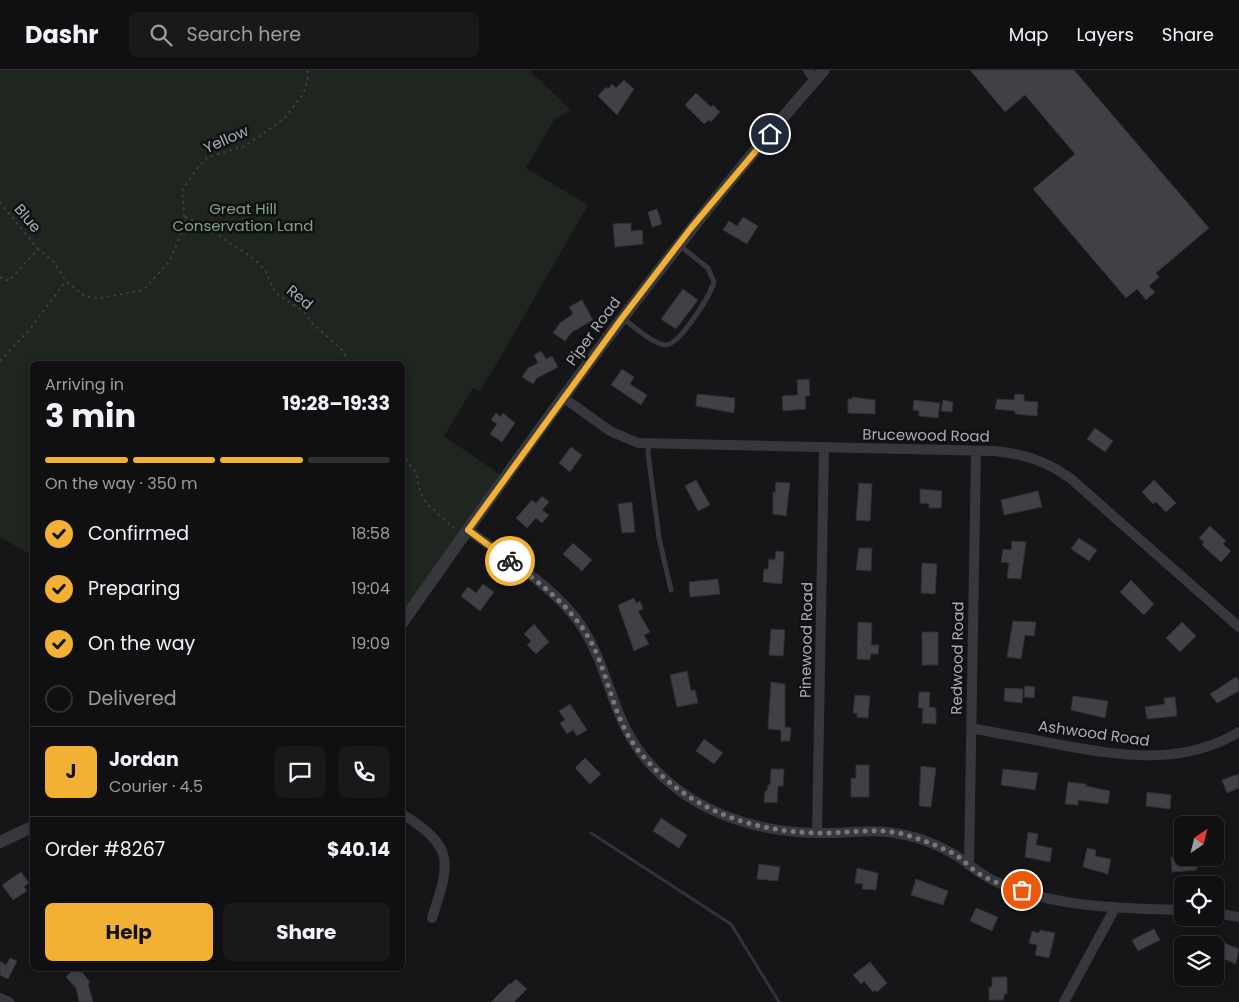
<!DOCTYPE html>
<meta charset="utf-8">
<style>
body{margin:0;font-family:Poppins,sans-serif;background:#19191b;color:#f1f3f6;height:100vh;display:flex;flex-direction:column;font-size:19px;white-space:nowrap}
*{box-sizing:border-box;margin:0}
p{font-size:16px;color:#9c9d9f}
.icon{flex:none;width:28px;height:28px;fill:none;stroke:currentColor;stroke-width:2;stroke-linecap:round;stroke-linejoin:round}
.map{position:relative;flex:1;overflow:hidden}
.sheet{position:absolute;left:30px;top:291px;width:375px;height:610px;display:flex;flex-direction:column;background:#101012;border-radius:8px;box-shadow:0 2px 8px #0003,0 0 0 1px #303032}
.sheet>*{flex:none}
.needle{width:32px;rotate:35deg}
.fabs{position:absolute;left:1174px;top:746px;display:grid;gap:10px}
.fabs a{display:grid;place-items:center;width:50px;height:50px;border-radius:8px;background:#101012;box-shadow:0 2px 8px #0003,0 0 0 1px #303032;font-size:25px}
.pin{position:absolute;display:grid;place-items:center;width:42px;height:42px;color:#fff;margin:-21px;border:2px solid #fff;border-radius:50%;box-shadow:0 1px 5px #0007}
.courier{position:absolute;display:grid;place-items:center;width:50px;height:50px;margin:-25px;border:4px solid #f2b134;border-radius:50%;background:#fff;color:#222;box-shadow:0 1px 6px #0007}
.overview em{font-style:normal;font-weight:700}
.overview div{display:flex;flex-direction:column-reverse}
.overview{display:flex;align-items:center;justify-content:space-between;height:85px;padding:0 15px}
h1{font-size:32px;font-weight:700;line-height:38px}
.bar{display:grid;grid-template-columns:repeat(4,1fr);gap:8px 5px;align-content:center;height:60px;padding:0 15px}
.bar i{height:6px;border-radius:4px;background:#303032}
.bar .selected{background:#f2b134}
.bar p{grid-column:span 4}
.line{display:flex;align-items:center;gap:12px;padding:0 15px;border-top:1px solid #303032}
.line div{flex:1}
.round{display:grid;place-items:center;flex:none;width:52px;height:52px;border-radius:8px;background:#19191b}
ol{padding:0 15px;list-style:none}
li{display:flex;align-items:center;gap:15px;height:55px}
li p{margin-inline-start:auto}
li .icon{padding:5px;border-radius:50%;background:#f2b134;color:#111;stroke-width:4}
li:last-child{color:#9c9d9f}
li i{width:28px;height:28px;border:2px solid #303032;border-radius:50%}
.primary-button{display:flex;gap:10px;margin-top:auto;padding:10px 15px}
.primary-button a{flex:1;height:58px;border-radius:8px;background:#f2b134;color:#111;font-size:20px;font-weight:700;line-height:58px;text-align:center}
.primary-button a+a{background:#19191b;color:#f1f3f6}
header{display:flex;align-items:center;gap:30px;box-sizing:border-box;height:70px;padding:0 25px;background:#101012;border-bottom:1px solid #303032}
header strong{font-size:24px}
nav{display:flex;gap:28px;margin-inline-start:auto;font-size:18px}
.search{width:350px;height:45px;background:#19191b;display:flex;align-items:center;gap:12px;box-sizing:border-box;padding:0 18px;border-radius:8px;color:#9c9d9f;font-size:19px}
.map>svg:first-child{display:block}
</style>
<header>
<strong>Dashr</strong>
<div class="search"><svg class="icon" aria-label="search" viewBox="0 0 24 24"><circle cx="10" cy="10" r="6"/><path d="M15 15l6 6"/></svg>Search here</div>
<nav><a>Map</a><a>Layers</a><a>Share</a></nav>
</header>
<div class="map">
<svg width="1239" height="932" viewBox="0 0 1239 932">
<rect width="100%" height="100%" fill="#161618"/>
<path fill="#1e261f" d="M0,0H529L571,40L554,50L526,98L588,135L493,300L479,321L473,318L444,366L501,405L403,542L402,294H32V485L0,467Z"/>
<g fill="none" stroke-linecap="round" stroke-linejoin="round">
<path stroke="#2c353c" stroke-width="3" d="M591,763L731,854L779,932"/>
</g>
<path fill="#404145" stroke="#303034" d="M970,0H1074L1209,158L1156,203L1159,207L1149,216L1155,222L1146,230L1137,219L1126,228L1033,119L1075,84L1025,25L1005,42Z
M624,10L634,19L617,45L598,26L606,17L608,19L612,14L616,18Z
M696,23L711,37L713,35L720,42L711,52L709,50L704,54L685,35Z
M657,139L662,154L652,157L648,142Z
M743,147L758,156L747,174L723,160L729,151L737,156Z
M631,153V161L642,160L643,174L615,177L613,154Z
M683,219L698,230L676,259L661,249Z
M582,230L593,250L572,262L565,271L553,263L560,253L573,244L569,237Z
M541,281L546,289L552,286L558,297L537,308L533,314L522,307L528,298L538,293L534,285Z
M622,299L634,307L630,314L647,325L641,335L611,315Z
M809,309L810,326H805L806,339L783,341L782,326L798,325L797,310Z
M697,324L735,328L734,343L696,336Z
M1015,324L1024,325V331L1038,332L1037,346L1015,344V341L995,339L997,329L1014,330Z
M852,327L875,330V344L848,343V329H852Z
M914,330L940,333L938,348L919,346V341L913,340Z
M943,330L953,332L952,342L941,341Z
M496,343L501,347L503,343L515,353L502,372L490,364L497,354L491,350Z
M1095,358L1113,371L1105,382L1087,369Z
M571,377L582,385L570,402L559,393Z
M696,410L710,435L698,441L685,416Z
M1154,410L1176,433L1166,442L1156,432L1153,434L1142,422Z
M776,412L790,413L786,446L773,444V422L775,423Z
M859,413L872,414L870,451L856,450Z
M920,419L942,421L941,438H929V434L920,433Z
M1038,421L1042,437L1004,445L1001,430Z
M542,426L549,432L542,440L549,445L542,453L536,448L527,458L516,448L532,430L536,433Z
M632,432L635,462L622,463L618,434Z
M1210,456L1226,471L1223,474L1231,481L1221,492L1202,475L1204,472L1199,468Z
M1079,468L1097,480L1089,491L1071,479Z
M1012,471L1026,472L1021,509L1007,508L1009,493L1001,492L1003,479L1011,480Z
M573,473L592,490L582,501L563,484Z
M859,478H872L871,501L856,500Z
M776,481L784,482L782,514L763,512L764,499H768L769,489L775,490Z
M922,493L937,494L935,524L921,523Z
M718,509L720,524L690,527L689,512Z
M1131,510L1154,534L1144,545L1120,522Z
M483,514L494,522L480,541L461,526L468,517L476,523Z
M634,528L636,533L640,531L643,539L638,541L650,562L644,565L649,574L634,581L618,535Z
M1013,551L1036,552L1034,566L1025,565L1021,589L1007,587Z
M858,552L872,553L871,575H879L878,584H871L870,590L857,589Z
M1182,552L1196,566L1180,582L1166,568Z
M534,554L549,572L536,584L527,575L531,571L524,564Z
M771,559L785,560L783,586L769,585Z
M922,562H938V595H922Z
M687,601L691,621L695,620L698,633L677,637L670,605Z
M1236,607L1239,611V621L1217,633L1210,624Z
M771,612L785,614V657L791,658L790,671H781V660L768,659Z
M1025,616L1035,617L1034,628L1024,627Z
M1005,618L1023,619L1022,633L1004,631Z
M919,622H930L929,637L936,638V654L922,653L923,638H918Z
M855,625L870,626L868,648L857,647V643H853Z
M1073,626L1108,631L1105,648L1071,640Z
M1175,627L1177,646L1147,649L1145,637L1165,634L1164,628Z
M570,634L587,660L577,666L573,660L567,664L560,653L565,650L559,641Z
M704,669L723,683L714,694L696,681Z
M585,688L601,704L590,714L575,698Z
M856,695H869V727H851V708H856Z
M921,696L936,698L931,737L919,736Z
M771,699H784L783,716H778L777,733L764,732L765,721H767L768,715H770Z
M1003,699L1038,703L1035,720L1001,715Z
M1239,704V718L1227,723L1222,710Z
M1068,712L1086,714V716L1110,721L1108,734L1078,730V735L1065,734Z
M1147,722L1171,725L1170,739L1146,736Z
M661,748L687,765L679,778L653,761Z
M1028,762L1038,764L1036,775L1052,778L1050,792L1025,787Z
M1087,778L1096,780L1095,786L1111,789L1108,804L1083,797Z
M1171,787L1196,788L1197,800L1172,802Z
M759,794L780,797L778,811L757,809Z
M857,798L878,803L876,820L862,819L863,814L855,813Z
M21,802L29,813L24,817L27,821L13,830L2,815Z
M916,809L948,821L943,835L911,825Z
M976,838L998,847L992,861L970,851Z
M1154,859L1160,870L1138,881L1132,870Z
M1040,860L1055,863L1049,888L1035,885L1037,875L1029,873L1032,861L1039,863Z
M1215,869L1239,879L1236,894L1215,885Z
M10,888L17,891L8,909L0,905V891L6,895Z
M870,892L887,913L877,922L875,920L873,922L864,911L861,914L853,905Z
M74,899L80,903L82,902L90,912L88,914L93,932H79L76,918L66,907Z
M992,907H1007V924H1004V930H989V917H992Z
M516,909L527,919L514,932H491L510,913L511,914Z"/>
<g fill="none" stroke-linecap="round" stroke-linejoin="round">
<path stroke="#3d3f44" stroke-width="2" stroke-dasharray="2.5 4" stroke-linecap="butt" d="M0,132L38,179
M185,147L212,159L224,169L253,188L264,199L276,223L304,242L312,253L342,280L350,294
M0,207L9,211L38,179L53,191L66,211L86,227L101,228L143,220L169,192L185,155L182,121L198,97L208,87L245,76L284,49L304,23L308,7L307,0
M0,291L29,260L66,211
M402,384L416,403L420,422L426,433L455,459"/>
<path stroke="#37383d" stroke-width="5" d="M622,248C634,256 651,273 665,275C679,276 710,226 714,212L708,198L679,175
M649,374L648,383L659,468L671,520"/>
<path stroke="#37383d" stroke-width="10" d="M808,0L815,11
M564,328L610,361L638,373L993,381C1022,383 1047,391 1070,408L1239,557
M468,460C505,487 560,520 584,560C612,606 612,654 652,696C694,742 755,762 817,763C845,764 873,758 900,764C919,767 941,776 957,786C973,797 983,807 1001,814C1059,838 1121,838 1182,840
M971,658C1001,664 1031,669 1061,675C1121,686 1183,696 1239,662
M402,744C456,777 450,793 432,848
M817,763L824,378
M969,795L976,381
M1215,843L1239,847
M0,928L9,932
M1064,932L1115,838"/>
<path stroke="#37383d" stroke-width="12" d="M402,553C535,363 671,174 824,0
M0,772L32,757"/>
</g>
<g fill="none" stroke-linecap="round" stroke-linejoin="round">
<path stroke="#757880" stroke-width="5" stroke-dasharray="0 9" d="M510,491C543,515 578,542 595,580C610,613 615,651 638,680C683,737 746,761 817,763C845,764 875,757 903,764C921,769 939,776 956,785C965,791 973,801 983,806C995,813 1008,816 1022,820"/>
<path stroke="#f2b134" stroke-width="6" d="M510,491L468,460L622,248L691,158L770,64"/>
</g>
<g text-anchor="middle" dominant-baseline="central" stroke-width="5" stroke-linejoin="round" paint-order="stroke">
<g font-size="15" fill="#a8adb8" stroke="#111113">
<text transform="translate(226 69) rotate(-24)">Yellow</text>
<text transform="translate(28 148) rotate(50)">Blue</text>
<text transform="translate(300 227) rotate(39)">Red</text>
<text transform="translate(593 261) rotate(-54)">Piper Road</text>
<text transform="translate(926 365) rotate(1)">Brucewood Road</text>
<text transform="translate(806 570) rotate(-89)">Pinewood Road</text>
<text transform="translate(957 588) rotate(-89)">Redwood Road</text>
<text transform="translate(1094 663) rotate(8)">Ashwood Road</text>
</g>
<g font-size="15" fill="#7fa381" stroke="#111113">
<text x="243" y="138">Great Hill<tspan x="243" dy="17">Conservation Land</tspan></text>
</g>
</g>
</svg>
<div class="fabs">
<a><svg class="needle" viewBox="-14 -14 28 28"><path d="M0-13l5 13h-10z" fill="#e53935"/><path d="M0 13l5-13h-10z" fill="#9c9d9f"/></svg></a>
<a><svg class="icon" aria-label="locate" viewBox="0 0 24 24"><circle cx="12" cy="12" r="6"/><path d="M12 2v4M12 18v4M2 12h4M18 12h4"/></svg></a>
<a><svg class="icon" aria-label="layers" viewBox="0 0 24 24"><path d="M12 4l9 5-9 5-9-5zM3 14l9 5 9-5"/></svg></a>
</div>
<div class="pin" style="left:1022px;top:820px;background:#ea580c"><svg class="icon" aria-label="bag" viewBox="0 0 24 24"><path d="M5 8h14l-1 12H6zM9 8a3 3 0 0 1 6 0"/></svg></div>
<div class="pin" style="left:770px;top:64px;background:#1f2937"><svg class="icon" aria-label="home" viewBox="0 0 24 24"><path d="M3 11l9-7 9 7M6 9v11h12V9"/></svg></div>
<div class="courier" style="left:510px;top:491px"><svg class="icon" aria-label="bike" viewBox="0 0 24 24"><circle cx="6" cy="16" r="4"/><circle cx="18" cy="16" r="4"/><path d="M6 16l4-8h5l3 8M10 8l3 8H6M13 5h3"/></svg></div>
<section class="sheet">
<div class="overview"><div><h1>3 min</h1><p>Arriving in</p></div><em>19:28–19:33</em></div>
<div class="bar"><i class="selected"></i><i class="selected"></i><i class="selected"></i><i></i><p>On the way · 350 m</p></div>
<ol>
<li><svg class="icon" aria-label="check" viewBox="0 0 24 24"><path d="M5 12l5 5 9-10"/></svg>Confirmed<p>18:58</p></li>
<li><svg class="icon" aria-label="check" viewBox="0 0 24 24"><path d="M5 12l5 5 9-10"/></svg>Preparing<p>19:04</p></li>
<li><svg class="icon" aria-label="check" viewBox="0 0 24 24"><path d="M5 12l5 5 9-10"/></svg>On the way<p>19:09</p></li>
<li><i></i>Delivered</li>
</ol>
<div class="line" style="height:90px"><b class="round" style="background:#f2b134;color:#111">J</b><div><b>Jordan</b><p>Courier · 4.5</p></div><a class="round"><svg class="icon" aria-label="chat" viewBox="0 0 24 24"><path d="M4 5h16v11H9l-5 4z"/></svg></a><a class="round"><svg class="icon" aria-label="phone" viewBox="0 0 24 24"><path d="M5 4h4l2 5-3 2q2 4 5 5l2-3 5 2v4C11 20 4 13 5 4z"/></svg></a></div>
<div class="line" style="height:65px"><div>Order #8267</div><b>$40.14</b></div>
<div class="primary-button"><a>Help</a><a>Share</a></div>
</section>
</div>
